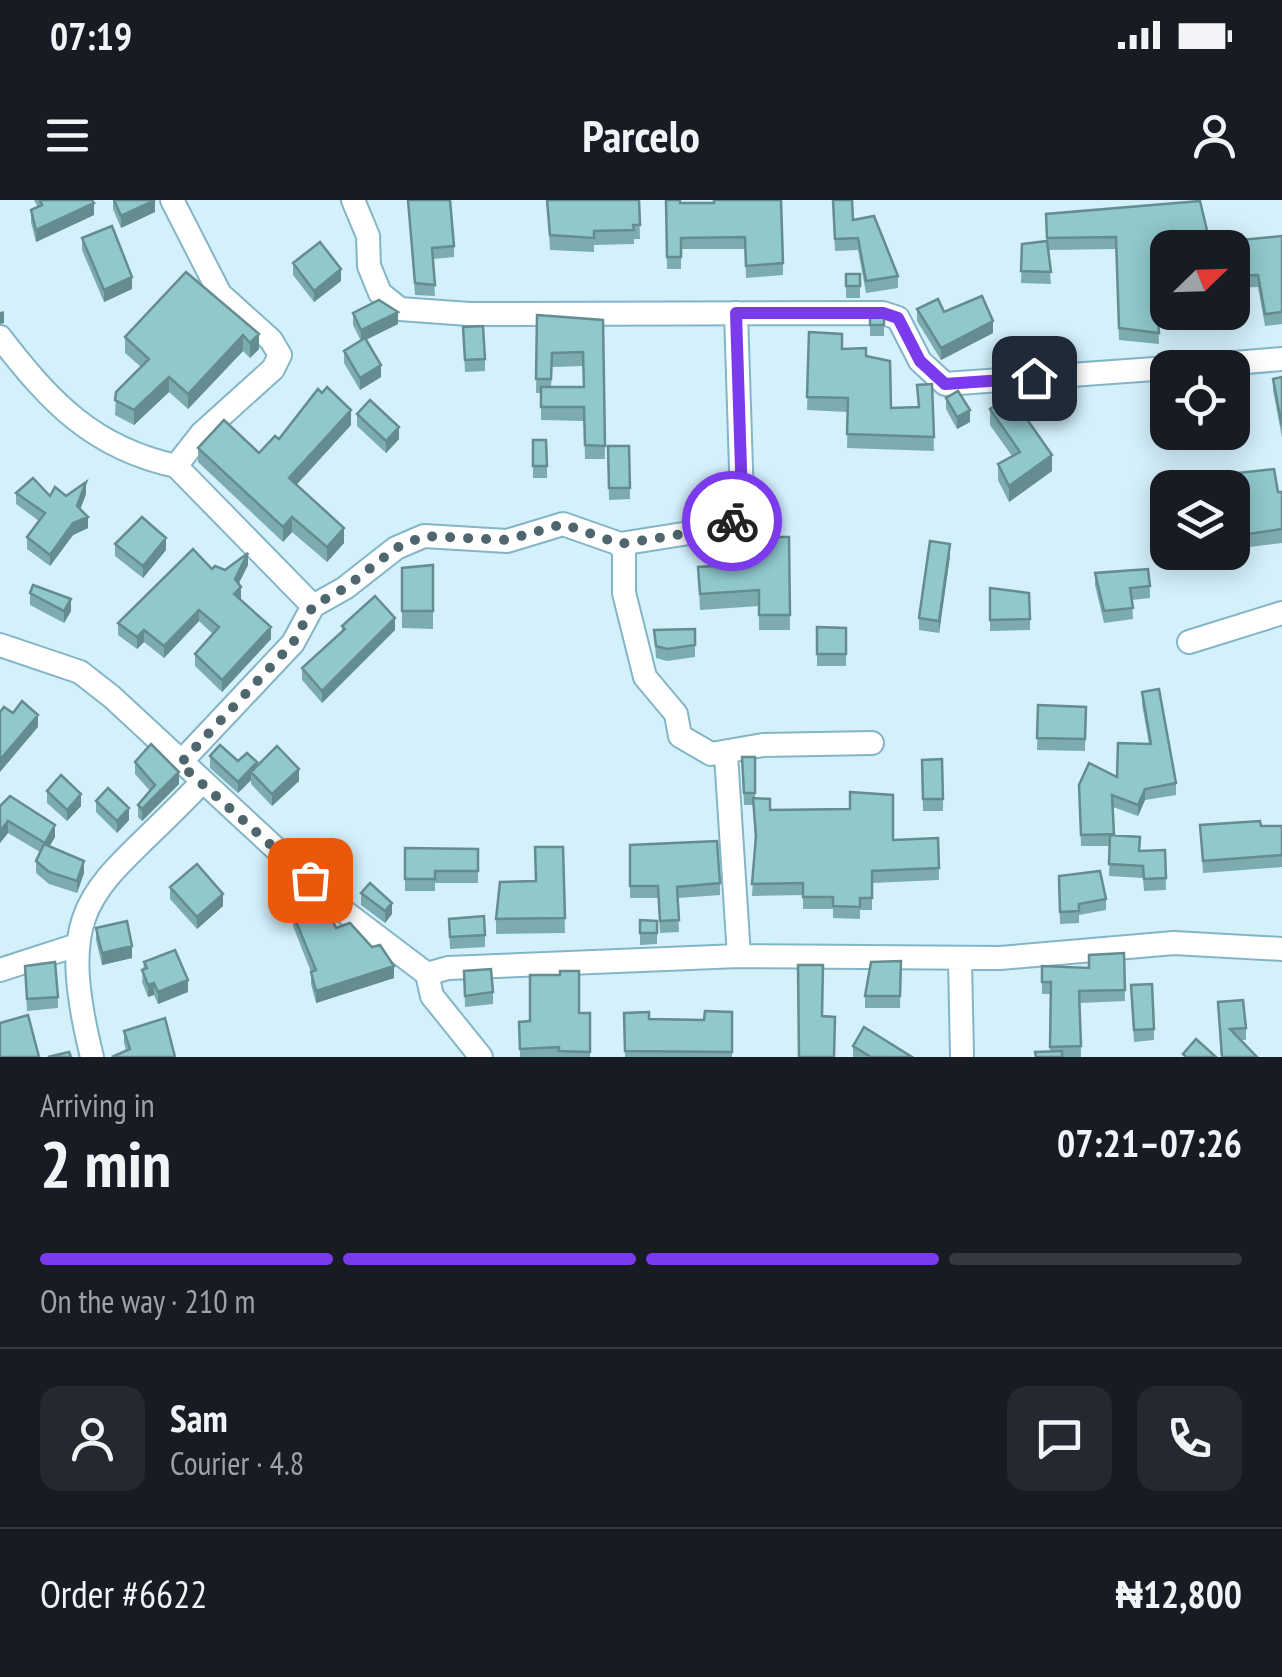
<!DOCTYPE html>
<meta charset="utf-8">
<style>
body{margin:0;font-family:"PT Sans Narrow",sans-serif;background:#242831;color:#f1f3f6;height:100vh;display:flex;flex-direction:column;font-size:38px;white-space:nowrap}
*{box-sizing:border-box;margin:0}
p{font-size:32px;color:#9ea1a6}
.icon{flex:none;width:55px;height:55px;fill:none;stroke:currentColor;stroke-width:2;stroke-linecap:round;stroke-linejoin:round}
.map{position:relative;height:857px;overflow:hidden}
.panel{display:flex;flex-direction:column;background:#171b24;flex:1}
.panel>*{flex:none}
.needle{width:65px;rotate:67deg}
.buttons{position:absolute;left:1150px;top:30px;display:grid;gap:20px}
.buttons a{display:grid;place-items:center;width:100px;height:100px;border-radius:20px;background:#171b24;box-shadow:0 5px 25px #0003;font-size:50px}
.pin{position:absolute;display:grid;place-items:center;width:85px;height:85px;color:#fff;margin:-42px;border-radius:20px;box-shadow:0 5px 15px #0006}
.courier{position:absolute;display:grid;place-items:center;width:100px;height:100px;margin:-50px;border:8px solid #7c3aed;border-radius:50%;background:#fff;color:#222;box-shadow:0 2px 12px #0007}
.headline em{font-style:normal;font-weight:700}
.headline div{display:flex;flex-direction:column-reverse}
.headline{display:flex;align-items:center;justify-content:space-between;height:170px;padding:0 40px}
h1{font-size:65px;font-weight:700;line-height:75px}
.bar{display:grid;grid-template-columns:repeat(4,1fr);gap:15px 10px;align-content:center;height:120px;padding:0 40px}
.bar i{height:12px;border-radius:8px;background:#363941}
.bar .current{background:#7c3aed}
.bar p{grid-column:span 4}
.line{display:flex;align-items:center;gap:25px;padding:0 40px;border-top:2px solid #363941}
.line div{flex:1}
.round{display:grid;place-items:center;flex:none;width:105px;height:105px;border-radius:20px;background:#242831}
.status{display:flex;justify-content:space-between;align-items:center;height:70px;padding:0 50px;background:#171b24;direction:ltr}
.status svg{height:28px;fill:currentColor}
header{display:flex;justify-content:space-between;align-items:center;height:130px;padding:0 40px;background:#171b24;font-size:45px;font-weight:700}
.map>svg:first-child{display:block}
</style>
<div class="status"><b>07:19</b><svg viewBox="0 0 49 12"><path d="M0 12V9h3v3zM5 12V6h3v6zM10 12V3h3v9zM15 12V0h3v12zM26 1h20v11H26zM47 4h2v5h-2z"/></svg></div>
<header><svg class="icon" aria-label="menu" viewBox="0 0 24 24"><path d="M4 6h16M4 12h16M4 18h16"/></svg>Parcelo<svg class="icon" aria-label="person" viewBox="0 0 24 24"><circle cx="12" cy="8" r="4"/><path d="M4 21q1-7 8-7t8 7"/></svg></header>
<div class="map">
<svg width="1282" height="857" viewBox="0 0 1282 857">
<rect width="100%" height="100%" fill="#d3f0fb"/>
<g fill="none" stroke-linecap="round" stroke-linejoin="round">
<defs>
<path id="minor" d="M172,0L220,94L271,140L280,155L273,169L201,234L176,266L313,406
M353,0L368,36L369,66L380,93L400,109L469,114L883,113L898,118L920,161L945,184L1168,168
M0,137C50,202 93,248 176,266
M1174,168L1282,159
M620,344L708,330L732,322L742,300L736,113
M1189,442L1282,413
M0,445L80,472L112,497L341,709L427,774L432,796L481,857
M726,555L739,756
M180,563L293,443L313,406L345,388L396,348L424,336L507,341L563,324L620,344L624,353V393L645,477L676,514L680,536L711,554L763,545L872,543
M960,759L962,857
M0,770L77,745
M427,774L448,768L739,756L1000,758L1174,743L1282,749
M92,857C51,691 99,692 202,582"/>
</defs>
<use href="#minor" stroke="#84b5c7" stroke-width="26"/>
<use href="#minor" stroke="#fff" stroke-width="22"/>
</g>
<path fill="#7cacaf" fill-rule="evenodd" d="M34,0H92L94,15L36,42L31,22V10L38,7Z
M113,0H155V12L121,28L113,9Z
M408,0L454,46V57L433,59L435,96L415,95Z
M547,0H639L640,39H634V44L594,45V52L550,50Z
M666,0L680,3H714L783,63V75L746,78L745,49H681V69H667Z
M833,0L853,20L898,76V88L866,93L858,50L835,51Z
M1046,14L1210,43L1282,36V124L1265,126L1258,87L1232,88V48H1168V95L1157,94L1159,144L1119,140L1116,49L1048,50L1051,84L1021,83L1022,44L1047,41Z
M82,38L132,89L104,102L82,50Z
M293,63L341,81L314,102L293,75Z
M186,72L259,149L250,158L243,151L188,209L169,192L134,225L115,215L116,192L141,167L125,153V137Z
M846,74H860V98H846Z
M917,109L944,112L993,133L941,160L917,121Z
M353,113L398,124L366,140L381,177L360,190L344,163V151L361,141L353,125Z
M537,115L603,120L605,259H585L584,221L541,220V193H536ZM583,166L584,187H551L552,167Z
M870,116L884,117V136H870Z
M463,127L485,159V171L465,172Z
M809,132L842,149L866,156L891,208L918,207L917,185L932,184L934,251L847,248L848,212L807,210Z
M1282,177V238L1273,190V179Z
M946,198L970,222L957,229L946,209Z
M990,209L1052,271L1009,302L998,280V264L1012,256L990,225Z
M357,214L399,239L386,253L357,226Z
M351,225L296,285L344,343L327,362L292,332L283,342L198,262V248L259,253L279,239Z
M533,240L547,266V278H533Z
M608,246H629L630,299L609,300Z
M1201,277L1278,292H1282V343L1241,348L1234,310L1232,311V288H1201Z
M16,293L66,296L86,294L80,309L88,328L73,335L50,366L27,349V337L39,321L16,304Z
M789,337L790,430H759V406L700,410L698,367L727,366L758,360Z
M115,344L166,350L143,378L115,356Z
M950,356L939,433L919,430V418Z
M248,365L238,384L241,400L271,439L222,492L195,466V454L213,434L199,421L164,458L144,442L137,449L118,435V423L212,369L225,370Z
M433,365V429L402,428V368Z
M1095,373L1150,386V398L1132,400L1133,419L1104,423L1095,385Z
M990,388L1030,419V430L990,431Z
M30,393L71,411L64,423L30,405Z
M342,426L395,430L322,503L302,480V468L342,432Z
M817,427L846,428V466H817Z
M695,429V457L667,461L656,458L654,430Z
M1142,492L1176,583V595L1145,600L1138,616L1113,607L1114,635L1140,651L1165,650L1166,690L1144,691L1143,678L1109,676L1110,646H1081L1079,585L1117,577L1149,544L1142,504Z
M1038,505L1086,507L1085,551L1037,550Z
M210,556L238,561L299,581L272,606L251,584V580L238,593L210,568Z
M742,557H755V598L770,610L893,640L938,638L939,680L872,683V710H860V719L833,718V709H803V695L752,696L755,642L753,605H744Z
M922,560L943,599V611H923Z
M135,562L179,584L142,621L138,617V605L150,591L135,574Z
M47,591L81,606L67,621L47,603Z
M96,601L129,620L117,633L96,612Z
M0,606L55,637L49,647L84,673L77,693L49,684L36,673V661L40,652L8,633L0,643Z
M1200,625L1282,626V667L1203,673Z
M630,645L720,683V695L678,698L679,732L660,733L658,698H630Z
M563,647L565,733L496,734V719L535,681Z
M405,648L478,649V683H435V691H405Z
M1059,676L1106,699V710L1079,715V723L1060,724Z
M170,687L223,706L197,729L170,699Z
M361,693L392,714L385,723L361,705Z
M293,714L336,728L394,778L316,803L311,784V772L293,726Z
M449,719L485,735V747L450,749Z
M640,720L657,721V744L640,745Z
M96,728L132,758L102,765L96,740Z
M1124,753L1125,801L1080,803L1081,857H1035L1050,852L1051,794H1042V766L1089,768Z
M901,761L900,808H865V796Z
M144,762L188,792L158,804L154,795L148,797L142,782Z
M25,766L58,797V808L27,811Z
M464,771L493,792V804L465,807Z
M1131,797L1154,829V840L1134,842Z
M1218,802L1246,828V840H1241L1257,857H1221Z
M732,812V857H625L624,813L649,819L704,820Z
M579,813H590V857H520L519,822Z
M124,831L175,857L126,850L124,843Z
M853,846L912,857H853Z"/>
<path fill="#658c8f" d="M155,0V12L121,28V16Z
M94,3V15L36,42V30Z
M341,69V81L314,102V91Z
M132,77V89L104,102V90Z
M4,111V123L0,124V112Z
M398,112V124L361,142V130Z
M993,121V133L941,160V148Z
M259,134V149L250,158V143Z
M243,135V151L188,209V194Z
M381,165V177L360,190V178Z
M169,177V192L134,225V210Z
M351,210V225L289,293V278Z
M970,210V222L957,229V217Z
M399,227V239L386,253V241Z
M1052,255V271L1009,302V286Z
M86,282V294L77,318V306Z
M88,317V328L73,335L50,366V355L73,323Z
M292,317V332L283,342V327Z
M344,328V343L327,362V347Z
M166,338V350L143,378V366Z
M950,344V356L939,433V421Z
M248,353V365L235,391V379Z
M241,387V399L234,406V394Z
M71,399V411L64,423V411Z
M199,410V421L164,458V446Z
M395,418V430L322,503V491Z
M271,427V439L222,492V480Z
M144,430V442L137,449V437Z
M38,515V527L0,572V560Z
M257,562V574L251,572V580L238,593V582Z
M299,569V581L272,606V594Z
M179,572V584L142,621V609Z
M1145,589V600L1138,616V605Z
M81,594V606L67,621V610Z
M129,608V620L117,633V621Z
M8,621V633L0,643V631Z
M55,625V637L45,654V643Z
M84,661V673L77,693V681Z
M223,694V706L197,729V717Z
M392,703V714L385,723V711Z
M132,746V758L102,765V753Z
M394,766V778L316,803V791Z
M188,780V792L158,804V792Z
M154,783V795L148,797V785Z"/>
<path fill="#90c8cc" stroke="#658c8f" stroke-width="2.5" d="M40,0H92L94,3L36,30L31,10L42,5Z
M114,0H155L121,16Z
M408,0H450L454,46L432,48L435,85L415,83Z
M547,0H639L640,25H633L634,30L594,31V38L550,35Z
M666,0H680V3H714V0H781L783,63L746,66L745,37L681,38V57H667Z
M833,0H852L853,20L874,16L898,76L866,81L858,38L835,39Z
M1200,1L1210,43L1282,36V112L1265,114L1258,75L1232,76V48H1168V83L1156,82L1159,133L1119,128L1116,37L1047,38L1046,14Z
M112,26L132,77L104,90L82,38Z
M1047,41L1051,72L1021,71L1022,44Z
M320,42L341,69L314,91L293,63Z
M186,72L259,134L250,143L243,135L188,194L169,177L134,210L115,200L116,192L149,159L125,137Z
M846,74H860V86H846Z
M982,96L993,121L941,148L917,109L938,99L944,112Z
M379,100L398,112L361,130L353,113Z
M537,115L603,120L605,246L585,245L584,207H541V187H584L583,152L552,153L551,179H536Z
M870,116L884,117V125H870Z
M483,126L485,159L465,160L463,127Z
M809,132L842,134V149L866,148V156L890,161L891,208L919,207L917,185L932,184L934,237L847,234L848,198L807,197Z
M365,138L381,165L360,178L344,151Z
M1282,177V226L1273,179Z
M327,187L351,210L289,278L344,328L327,347L292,317L283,327L198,248L224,220L259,253L275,236L279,239L318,189L322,193Z
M958,191L970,210L957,217L946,198Z
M1010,195L1052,255L1009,286L998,264L1020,252L990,209Z
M370,200L399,227L386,241L357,214Z
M533,240H546L547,266H533Z
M608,246H629L630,288H609Z
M1274,269L1278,292H1282V329L1241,335L1234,297H1232V288H1202L1201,277Z
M33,278L50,296L55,287L66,296L86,282L77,306L88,317L73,323L50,355L27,337L45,313L16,293Z
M142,317L166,338L143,366L115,344Z
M758,337H789L790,415H759V390L700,394L698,367L713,366L712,353L724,354L727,366L759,360Z
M930,341L950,344L939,421L919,418Z
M193,349L212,369L215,366L225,370L248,353L235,379L241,387L234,394L271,427L222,480L195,454L219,427L199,410L164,446L144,430L137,437L118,423Z
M433,365V411H402V368Z
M1148,369L1150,386L1130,388L1133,408L1104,411L1095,373Z
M33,385L71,399L64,411L30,393Z
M990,388L1029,393L1030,419L990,420Z
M375,396L395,418L322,491L302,468L345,429L342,426Z
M817,427L846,428V454H817Z
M695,429V445L667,449L656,446L654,430Z
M1159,489L1176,583L1145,589L1138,605L1112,595L1114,634L1081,635L1079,585L1089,563L1117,577L1118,543L1151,544L1142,492Z
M22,501L38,515L0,560V512L4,507L13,513Z
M1038,505L1086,507L1085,539L1037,538Z
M151,544L179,572L142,609L138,605L155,585L135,562Z
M220,545L238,561L247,553L257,562L238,582L210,556Z
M277,546L299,569L272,594L251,572Z
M742,557H755V593H744Z
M942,559L943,599H923L922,560Z
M61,575L81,594L67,610L47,591Z
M108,588L129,608L117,621L96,601Z
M850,592L893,595V640L938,638L939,668L872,671V698H860V707L833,706V697H803V683L752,684L756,636L753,598L770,599V610L850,609Z
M10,596L55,625L45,643L8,621L0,631V606Z
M1260,621L1261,626H1282V655L1203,661L1200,625Z
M1110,635L1140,637L1139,651L1165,650L1166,678L1144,679L1143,666L1109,664Z
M717,641L720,683L677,687L679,720L660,721L658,686H630V645Z
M44,644L84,661L77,681L49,672L36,661Z
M535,647H563L565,718L496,719L500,682L536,681Z
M405,648L478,649V671H435V679H405Z
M197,664L223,694L197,717L170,687Z
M1100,671L1106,699L1079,704V711L1060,712L1059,676Z
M370,683L392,703L385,711L361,693Z
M324,702L336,728L350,723L372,747L380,745L394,766L316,791L311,772L316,770L293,714Z
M484,716L485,735L450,737L449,719Z
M640,720L657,721V733H640Z
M127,721L132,746L102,753L96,728Z
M175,750L188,780L158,792L154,783L148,785L142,770L147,768L144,762Z
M1124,753L1125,790L1079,791L1081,846L1050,847L1051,782H1042V766L1089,768V755Z
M901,761L900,796H865L871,762Z
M55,762L58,797L27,799L25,766Z
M798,765H823L822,816L835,817L834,857H799Z
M491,769L493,792L465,796L464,771Z
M560,771H579V813H590V852L559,851V847L520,849L519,822L530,821V775H560Z
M1152,784L1154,829L1134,830L1131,785Z
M1243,800L1246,828L1230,829L1257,857H1222L1218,802Z
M705,811L732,812V852L625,851L624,813L649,812V819L704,820Z
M28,815L39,857H0V823Z
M165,818L175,857H112L130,849L124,831Z
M864,827L912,857H871L853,846Z
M1196,839L1216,857H1186L1183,854Z
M1062,851V857H1036L1035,852Z
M69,852L71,857H48Z"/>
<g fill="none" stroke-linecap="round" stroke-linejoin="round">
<path stroke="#4f666e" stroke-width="10" stroke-dasharray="0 18" d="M310,680L180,564L293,443L313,406L345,388L396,348L424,336L507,340L563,324L620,344L708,330L732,321"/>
<path stroke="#7c3aed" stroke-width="12" d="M732,321L742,300L736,113H883L898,118L920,161L945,184L1034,178"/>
</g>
</svg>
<div class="buttons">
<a><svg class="needle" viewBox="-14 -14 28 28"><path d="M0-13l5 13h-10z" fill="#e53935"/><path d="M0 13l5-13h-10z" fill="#9ea1a6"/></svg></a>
<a><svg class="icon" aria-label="locate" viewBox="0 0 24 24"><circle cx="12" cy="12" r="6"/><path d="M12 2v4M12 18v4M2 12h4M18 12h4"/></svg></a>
<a><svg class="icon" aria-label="layers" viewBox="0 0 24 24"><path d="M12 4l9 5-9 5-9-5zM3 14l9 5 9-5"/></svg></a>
</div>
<div class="pin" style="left:310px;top:680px;background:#ea580c"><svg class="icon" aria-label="bag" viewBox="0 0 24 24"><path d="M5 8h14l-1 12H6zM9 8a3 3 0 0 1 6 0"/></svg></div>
<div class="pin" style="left:1034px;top:178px;background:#1f2937"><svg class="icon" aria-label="home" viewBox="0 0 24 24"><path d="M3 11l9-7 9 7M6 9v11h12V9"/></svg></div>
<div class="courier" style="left:732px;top:321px"><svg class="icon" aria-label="bike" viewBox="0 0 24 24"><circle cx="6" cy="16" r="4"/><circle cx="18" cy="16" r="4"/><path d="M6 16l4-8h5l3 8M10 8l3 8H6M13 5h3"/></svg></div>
</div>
<section class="panel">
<div class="headline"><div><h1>2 min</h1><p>Arriving in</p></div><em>07:21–07:26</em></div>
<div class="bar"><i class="current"></i><i class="current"></i><i class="current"></i><i></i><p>On the way · 210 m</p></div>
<div class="line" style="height:180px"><a class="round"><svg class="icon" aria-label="person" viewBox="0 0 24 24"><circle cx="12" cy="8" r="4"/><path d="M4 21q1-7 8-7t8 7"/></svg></a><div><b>Sam</b><p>Courier · 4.8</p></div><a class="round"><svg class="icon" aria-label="chat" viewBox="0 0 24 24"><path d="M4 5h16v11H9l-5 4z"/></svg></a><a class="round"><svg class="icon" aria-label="phone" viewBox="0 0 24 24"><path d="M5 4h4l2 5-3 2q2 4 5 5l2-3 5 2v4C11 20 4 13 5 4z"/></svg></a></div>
<div class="line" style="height:130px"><div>Order #6622</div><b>₦12,800</b></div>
</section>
